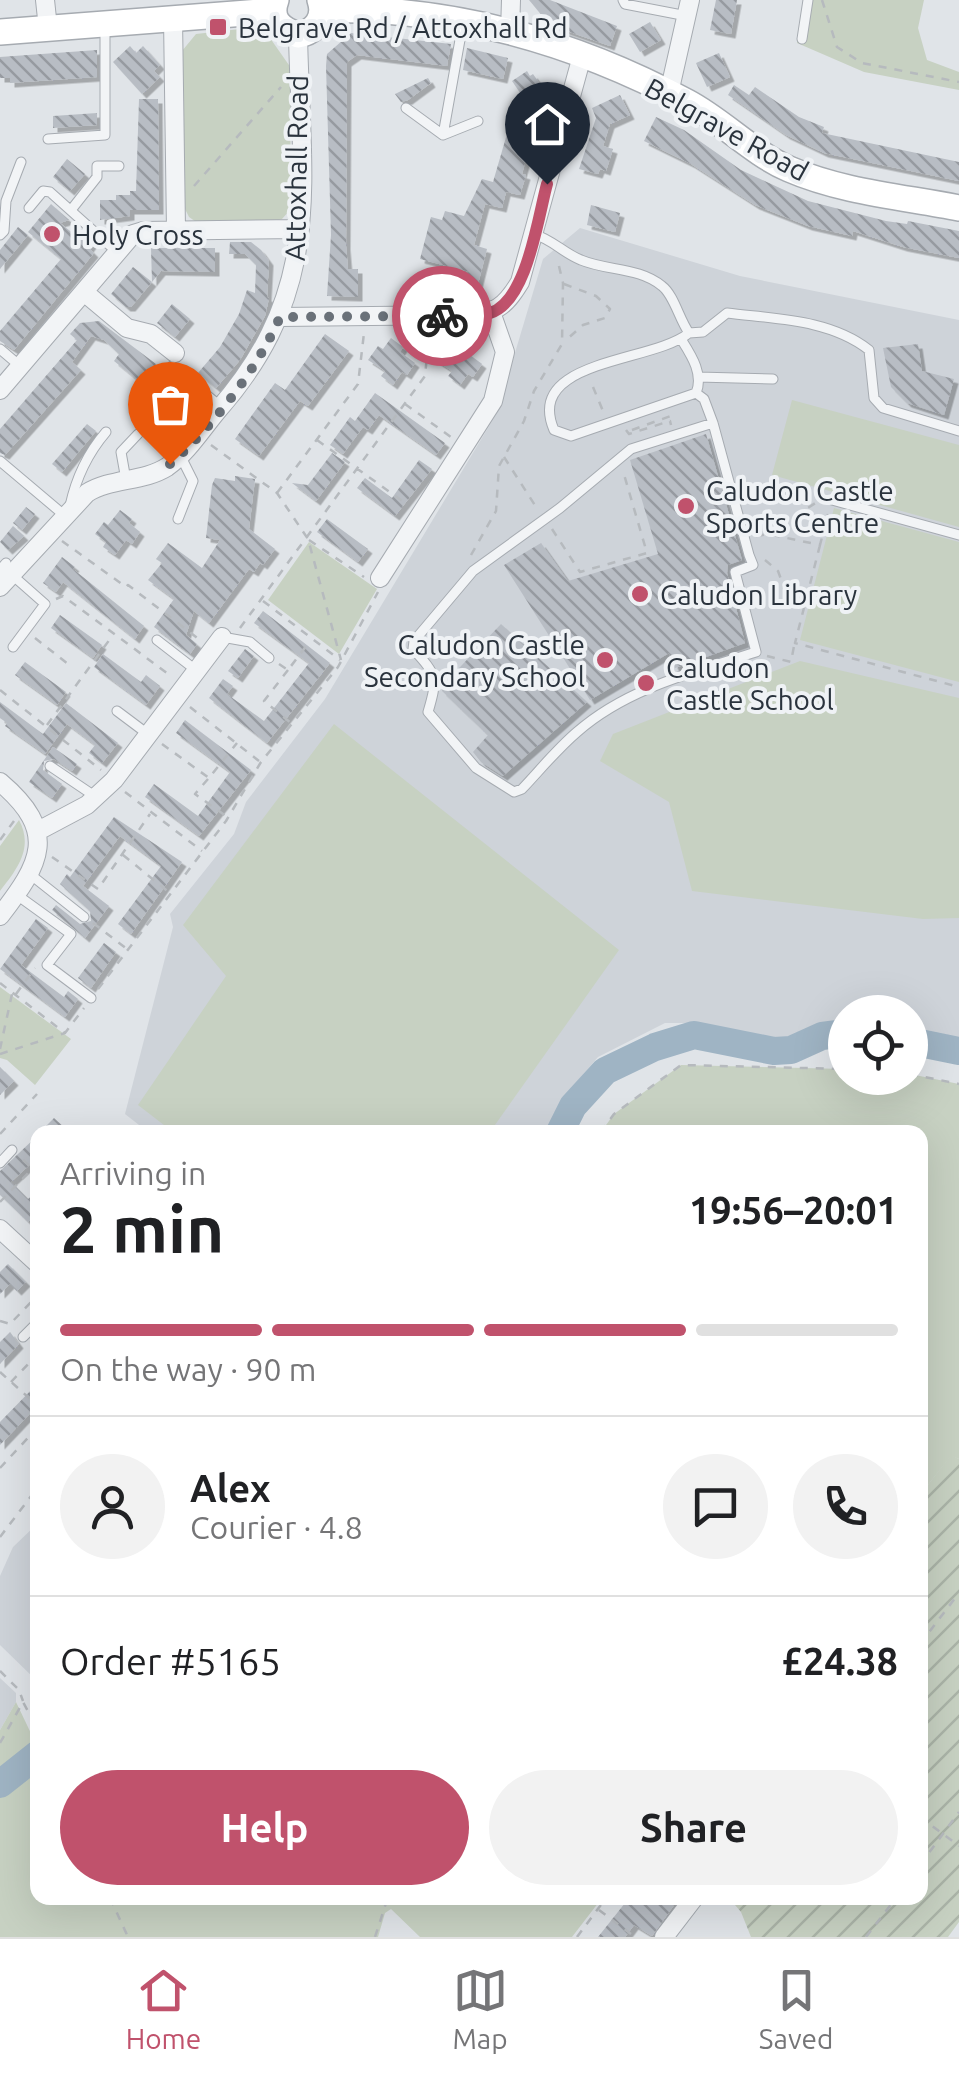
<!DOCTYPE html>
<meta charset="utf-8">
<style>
body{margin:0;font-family:Ubuntu,sans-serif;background:#f2f2f2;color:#202124;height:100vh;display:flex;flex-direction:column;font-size:38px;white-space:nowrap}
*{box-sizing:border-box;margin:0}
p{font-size:32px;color:#757577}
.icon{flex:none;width:55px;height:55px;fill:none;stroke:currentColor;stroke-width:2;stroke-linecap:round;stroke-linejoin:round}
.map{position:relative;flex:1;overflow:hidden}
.sheet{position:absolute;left:30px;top:1125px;width:898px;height:780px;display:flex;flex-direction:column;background:#fff;border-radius:20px;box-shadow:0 10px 40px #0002}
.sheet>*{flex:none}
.buttons{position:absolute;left:828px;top:995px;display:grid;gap:20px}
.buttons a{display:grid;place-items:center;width:100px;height:100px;border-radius:50%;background:#fff;box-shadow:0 10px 40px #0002;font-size:50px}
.pin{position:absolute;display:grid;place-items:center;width:85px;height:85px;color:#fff;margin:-102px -42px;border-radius:50% 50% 50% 0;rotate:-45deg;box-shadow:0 0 10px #0007}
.pin .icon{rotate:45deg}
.courier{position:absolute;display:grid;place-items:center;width:100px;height:100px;margin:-50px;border:8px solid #c0526c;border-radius:50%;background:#fff;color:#222;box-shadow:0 2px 12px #0007}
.summary em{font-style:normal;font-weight:700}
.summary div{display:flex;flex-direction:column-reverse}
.summary{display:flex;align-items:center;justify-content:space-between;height:170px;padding:0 30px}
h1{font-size:65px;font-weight:700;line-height:75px}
.bar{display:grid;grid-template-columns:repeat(4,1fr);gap:15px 10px;align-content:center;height:120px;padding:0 30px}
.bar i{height:12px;border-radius:8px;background:#e0e0e0}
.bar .on{background:#c0526c}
.bar p{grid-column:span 4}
.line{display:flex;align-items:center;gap:25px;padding:0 30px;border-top:2px solid #e0e0e0}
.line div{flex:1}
.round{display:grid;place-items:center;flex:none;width:105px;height:105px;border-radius:52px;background:#f2f2f2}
.button{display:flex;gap:20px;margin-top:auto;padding:20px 30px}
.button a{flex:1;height:115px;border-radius:60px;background:#c0526c;color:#fff;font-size:40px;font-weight:700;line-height:115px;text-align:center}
.button a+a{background:#f2f2f2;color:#202124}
.menu{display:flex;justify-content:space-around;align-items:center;height:140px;border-top:2px solid #e0e0e0;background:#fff;font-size:28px;color:#757577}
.menu a{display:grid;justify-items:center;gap:5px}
.menu .on{color:#c0526c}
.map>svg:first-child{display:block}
</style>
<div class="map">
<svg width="959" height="1937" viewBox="0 0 959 1937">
<defs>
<pattern id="garden-furrows" width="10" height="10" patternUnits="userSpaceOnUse" patternTransform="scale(2.5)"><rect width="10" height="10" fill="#c7d1c2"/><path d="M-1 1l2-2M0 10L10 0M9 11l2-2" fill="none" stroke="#abb4a8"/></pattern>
<pattern id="building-back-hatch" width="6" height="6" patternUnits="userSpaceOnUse" patternTransform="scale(2.5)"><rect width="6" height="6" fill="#b8bdc4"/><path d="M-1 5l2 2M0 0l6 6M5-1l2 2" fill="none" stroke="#969aa0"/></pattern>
<filter id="shadow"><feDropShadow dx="4.5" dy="4.5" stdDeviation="0" flood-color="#0004"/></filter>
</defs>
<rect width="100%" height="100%" fill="#e0e4e8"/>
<path fill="#ced3d9" d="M580,228L740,276L959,320V1038L910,1029V1012H845V1022L787,1041L691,1023H665L598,1057L563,1098L546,1132H148L125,1114L173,927L170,914L234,834L246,802L325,699L497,413L543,259Z
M37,1524V1681L0,1645V1576L13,1547Z
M0,1678L16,1693V1702L0,1730Z"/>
<path fill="#c7d1c2" d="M805,0H924L918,28L927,60L959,72V90L864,72L797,43Z
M249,28L270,38L291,68L290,210L282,219L270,223L199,224L189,217L185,209L182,51L196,34Z
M792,400L959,445V527L772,475Z
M834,508L959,542V682L800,640Z
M309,542L377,589L339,654L268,600Z
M800,661L959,698V918L923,919L692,891L669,802L600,761L613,734Z
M334,724L619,950L490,1132H173L138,1105L226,976L183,925Z
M19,820C34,848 17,869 0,891V846Z
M0,987L71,1039L35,1085L7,1060L0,1058Z
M681,1065L845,1069V1078H910V1074L959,1084V1459L951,1456L920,1495V1132H601L614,1114Z
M16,1702L37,1746L38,1898H602L572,1937H420L391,1909L385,1913L378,1937H0V1730Z"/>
<path fill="url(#garden-furrows)" d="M951,1455L959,1459V1922L948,1937H751L741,1912L729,1898H920V1495Z"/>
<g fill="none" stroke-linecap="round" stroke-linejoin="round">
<path stroke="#9fb4c4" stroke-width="28" d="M910,1041L959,1051
M560,1132L573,1106L605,1071L655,1047L694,1035L774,1051L791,1050L822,1036L845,1033
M0,1784L38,1754"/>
</g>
<path fill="url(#building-back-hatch)" filter="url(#shadow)" d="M529,0H550L617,26L610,46L550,25Z
M716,0H737L731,34L710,30Z
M650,22L661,40L640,52L629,34Z
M351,33L451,44L447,66L357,55L347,62L346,246L348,269H358V297L327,296L331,235L326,66L327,54Z
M130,46L136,53L143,46L160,65L154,71L160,77L142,94L113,62Z
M467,48L508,58L503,79L463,70Z
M97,50V77L10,83V78H0V57Z
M719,53L730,77L707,87L696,63Z
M527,71L530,76L533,74L547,94L544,96L548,102L533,112L512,81Z
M428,78L431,83L408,100L401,102L395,94Z
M734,85L749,95L755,87L799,117L824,127L822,133L959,162V181L824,153L786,135L728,95Z
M620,95L630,115L610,124L603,146L613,149L606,171L600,169L598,174L579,169L596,118L592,108Z
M139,99H158L159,210H130V216L100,220V200H116V195H130V191H136Z
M97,113V125L53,128V116Z
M656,117L684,130L741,170L808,201L886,221L907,224L908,221L959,231V258L903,247L853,231L852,236L808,226L755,205L691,164L644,141Z
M511,120L530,126L521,157L526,159L522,174L526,175L520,195L506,192L502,208L485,204L474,245L487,249L477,288L437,277L470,272L420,259L431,217L442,220L445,211L464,216L482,179L493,182Z
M67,159L85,174L70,191L53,177Z
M51,204L69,220L60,223L80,239L83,236L92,244L89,248L94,253L14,350L0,341V331L61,259L28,232Z
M591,205L620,213L615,232L587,225Z
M18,227L28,235L0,269V250Z
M230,242H251L261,250L269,261L267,297L269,298L265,316L240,360L216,388L198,373L220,347L239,314L247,290L255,293L256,265L245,254H229Z
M151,248H215V272L161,271L152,282Z
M133,267L152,282L131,307H126L111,294Z
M172,304L190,319L175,337L157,323Z
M99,321L156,364L151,371L191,402L162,439L132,416L151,391L114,361L119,354L104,340L91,336L72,362L81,370L5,455L0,453V429L77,340L70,334L80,323Z
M325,334L349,351L308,406L300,401L259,456L235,439L275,383L285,390Z
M391,338L403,347L400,352L415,363L407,375L402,372L393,385L381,376L385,371L368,360L378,346L383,349Z
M457,338L470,347L466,352L482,364L473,377L468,374L460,385L448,376L452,371L435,360L445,346L450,349Z
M918,344L922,371L954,379L944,415L907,403L891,387L883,348Z
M375,393L445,443L436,455L379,415L368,430L363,427L343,454L330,445L350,417L355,421Z
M87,424L96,431L62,472L52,464Z
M706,434L742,560L728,565L727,573L745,643L675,668L669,653L590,700L504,565L541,543L568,581L658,554L630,460Z
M332,453L345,462L316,501L292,483L308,485Z
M419,460L432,469L395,516L357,488L365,478L392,498Z
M235,476L255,479L249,529L275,549L263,565L260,563L254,572L249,569L209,623L194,611L186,635L197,644L190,654L154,627L174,599L148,580L162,563L156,559L168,543L202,568L220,540L206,538L212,485L215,478L235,481Z
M26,507L35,514L22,530L13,523Z
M120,510L132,519L129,523L140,532L132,544L126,540L115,555L103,547L106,542L95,534L104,522L108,525Z
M327,519L368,549L358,562L317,532Z
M13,526L24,536L8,550L0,542Z
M62,557L75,567L73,569L144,626L135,639L63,582L56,592L43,583Z
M263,611L330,663L267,743L209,698L223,679L233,686L227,694L264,721L309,663L254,623Z
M60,615L102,645L93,658L51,628Z
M501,624L587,702L503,776L481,762L473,752L488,735L442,691V686Z
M245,649L254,656L238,678L228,671Z
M103,654L141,682L146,675L160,686L146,705L94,667Z
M25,662L66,692L57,705L15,675Z
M0,702L43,734L66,703L118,743L102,763L89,753L95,745L67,724L45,754L5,726L7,723L0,718Z
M185,720L251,770L199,836L145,797L154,784L198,816L230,772L176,733Z
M53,747L77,764L72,771L54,759L44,761L43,770L62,784L52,798L29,782Z
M114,817L182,862L131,934L118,924L161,866L120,836L83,886L109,906L85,938L52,910L56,905L80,924L91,921L90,911L60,884L67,874L70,877Z
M36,919L48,928L21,965L64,997L68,991L78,999L65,1017L0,969Z
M104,943L116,952L91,988L78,978Z
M0,1067L14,1081L0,1095Z
M54,1118L69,1132H40Z
M38,1135V1157L11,1182L28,1199L38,1190V1212L28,1222L0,1195V1171Z
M8,1264L26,1282L17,1291L10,1284L0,1294V1272Z
M10,1332L19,1344L0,1364V1342Z
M38,1383V1405L0,1445V1422Z
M629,1898H679L652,1936L634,1925L625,1937H598Z"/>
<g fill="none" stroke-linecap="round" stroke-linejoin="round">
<defs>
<path id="lane" d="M623,0L625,4L687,16
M463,23L443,135L478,121
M802,39L808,0
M406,108L443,135
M48,139L105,135V27
M29,208L43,191L50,192L117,252
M71,210L97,177V166H119
M533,234C552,239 563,253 581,260C607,271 639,267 662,286C674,295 679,319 689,333L703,332L727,313C774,319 830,319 869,350L874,398L883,408L959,431
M0,235L4,231L6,201L21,162
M689,333C652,363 524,359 554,430L571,436L696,393
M681,339C691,355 704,374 696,393
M0,349L20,366
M172,366L221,407
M698,377L773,379
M696,393L704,399L713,423L749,555L753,565L735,572L756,652C694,672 627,688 577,732C557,749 540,770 522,789L514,792L476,768L428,712C438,678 437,675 413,649L414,641L473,571L560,508L631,449L713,423
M0,461L64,515
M126,480L121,452L138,434
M832,500L959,535
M70,506C76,478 88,453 106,432
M178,519L193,481L181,457
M0,570L6,563
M11,574L45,604L13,647
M222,637L250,642L269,658
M157,640L197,671
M117,711L149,735
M50,766L96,797
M31,875L84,917
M17,895L71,934L47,965L91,998
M0,1163L12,1150
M23,1337L38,1322"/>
<path id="street" d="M45,0L48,28
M173,18L176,230
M510,32L511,0
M669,93L690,0
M84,292L127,328L151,334L175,353
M280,317L464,315C496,312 503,310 520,282L582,56
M0,390L133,234L143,231L300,229
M380,578L493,401L505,352L491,312
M0,587L87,493C111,478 143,482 167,467C187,453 202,429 218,410C325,288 301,185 298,35
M0,782C59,832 41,863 0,916
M38,831L87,805L114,780L222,637
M0,1229L38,1264
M664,1937L694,1898"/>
<path id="secondary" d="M276,0C269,19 280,29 298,35C316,32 326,17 320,0
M323,10C450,6 575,42 687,102C723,121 752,153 789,169C842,192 903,197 959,208
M0,32L273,11"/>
</defs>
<use href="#lane" stroke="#a6abb1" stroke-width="11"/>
<use href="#street" stroke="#a6abb1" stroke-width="20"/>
<use href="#secondary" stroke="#a6abb1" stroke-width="28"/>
<path stroke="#b6babe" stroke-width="2.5" stroke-dasharray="8 8" stroke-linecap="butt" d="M822,0L837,47L862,63L959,82
M194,186L281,87
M564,284L596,296L610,309L605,318L583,325L565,341
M593,387L603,411
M405,404L451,437
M626,430L629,434L670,421L671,425
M632,430L676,414
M317,440L408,505
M211,445L277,493L308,539L341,660
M504,457L538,510
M277,493L358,384L364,333
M552,529L580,572L647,553L623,471
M768,534L820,500
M756,536L768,534L820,545L828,514
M309,540L364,577
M62,541L126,587L128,585L200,640
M820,545L795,643L959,687
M471,555L496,511L499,466L524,421L534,391L562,344L563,283L558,262
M765,560L778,571L790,604
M56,599L63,596L171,676
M263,601L340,660
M240,628L425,376L427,356L424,332
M35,638L68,664
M767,656L791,662L794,646
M279,664L288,670L310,641
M288,670L264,701L291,723
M0,690L101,770
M190,707L259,761
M47,725L113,635
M162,744L209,778L237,743
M208,779L195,794L226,816
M125,792L202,851
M0,840L14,821
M123,855L171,894
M52,857L98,889L150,814
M93,923L127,949
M0,983L65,1033L84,1008
M98,989L226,821L261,762L338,667L378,592
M16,994L35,968
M0,1049L12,994
M0,1054L65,1033
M910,1074L959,1084
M75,1132L77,1131
M601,1132L614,1114L681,1065L845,1069
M0,1134L37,1094
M23,1160L38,1174
M0,1202L30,1171
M0,1321L10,1324L38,1295
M0,1372L38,1406
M11,1382L38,1354
M0,1468L38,1427
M0,1537L38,1487
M920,1644L959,1593
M0,1671L19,1690L23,1701
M0,1743L23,1702L38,1730
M920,1817L959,1846
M920,1865L959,1812
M110,1898L128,1937
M599,1910L635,1937
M375,1937L386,1903
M577,1937L606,1898
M866,1937L896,1898"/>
<use href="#lane" stroke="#f2f4f6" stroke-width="9"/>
<use href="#street" stroke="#f2f4f6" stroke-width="18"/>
<use href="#secondary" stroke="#fff" stroke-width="25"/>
</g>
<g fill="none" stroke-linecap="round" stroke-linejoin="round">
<path stroke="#6a7179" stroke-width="10" stroke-dasharray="0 18" d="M170,464C212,428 258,368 280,317L442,316"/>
<path stroke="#c0526c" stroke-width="12" d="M442,316C457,315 476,317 490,313C527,302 538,217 547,184"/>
</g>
<g fill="#c0526c" stroke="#eff2f5" stroke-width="4">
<rect x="208" y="17" width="20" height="20" rx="5"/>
<circle cx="52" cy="234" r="10"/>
<circle cx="686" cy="506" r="10"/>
<circle cx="640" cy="594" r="10"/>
<circle cx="605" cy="660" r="10"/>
<circle cx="646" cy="683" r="10"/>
</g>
<g text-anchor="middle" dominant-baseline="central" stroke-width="8" stroke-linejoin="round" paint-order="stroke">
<g font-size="28" fill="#2a333d" stroke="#eff2f5" text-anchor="start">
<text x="238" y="27">Belgrave Rd / Attoxhall Rd</text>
<text x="72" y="234">Holy Cross</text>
<text x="706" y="490">Caludon Castle<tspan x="706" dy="32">Sports Centre</tspan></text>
<text x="660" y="594">Caludon Library</text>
<text x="585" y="644" text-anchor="end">Caludon Castle<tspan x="585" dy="32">Secondary School</tspan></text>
<text x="666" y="667">Caludon<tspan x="666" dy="32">Castle School</tspan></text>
</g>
<g font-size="28" fill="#2a333d" stroke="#eff2f5">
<text transform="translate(727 129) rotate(29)">Belgrave Road</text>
<text transform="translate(296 168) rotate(-89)">Attoxhall Road</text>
</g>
</g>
</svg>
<div class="buttons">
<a><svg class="icon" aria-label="locate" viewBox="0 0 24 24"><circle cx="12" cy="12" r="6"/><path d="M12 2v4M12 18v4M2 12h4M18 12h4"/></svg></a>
</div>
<div class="pin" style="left:170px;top:464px;background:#ea580c"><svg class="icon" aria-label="bag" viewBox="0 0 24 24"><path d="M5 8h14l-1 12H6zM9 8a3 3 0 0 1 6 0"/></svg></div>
<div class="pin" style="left:547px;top:184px;background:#1f2937"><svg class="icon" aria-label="home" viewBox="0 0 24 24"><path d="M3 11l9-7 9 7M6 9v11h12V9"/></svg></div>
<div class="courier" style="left:442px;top:316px"><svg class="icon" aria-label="bike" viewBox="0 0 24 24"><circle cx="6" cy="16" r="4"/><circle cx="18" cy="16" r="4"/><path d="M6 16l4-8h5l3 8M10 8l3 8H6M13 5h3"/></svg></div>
<section class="sheet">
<div class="summary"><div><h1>2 min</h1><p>Arriving in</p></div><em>19:56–20:01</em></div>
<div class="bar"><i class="on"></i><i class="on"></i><i class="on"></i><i></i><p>On the way · 90 m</p></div>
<div class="line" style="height:180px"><a class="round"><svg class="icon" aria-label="person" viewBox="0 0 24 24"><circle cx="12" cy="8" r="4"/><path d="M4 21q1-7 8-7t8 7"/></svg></a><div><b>Alex</b><p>Courier · 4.8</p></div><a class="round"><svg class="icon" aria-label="chat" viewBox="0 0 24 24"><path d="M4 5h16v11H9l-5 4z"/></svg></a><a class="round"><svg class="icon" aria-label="phone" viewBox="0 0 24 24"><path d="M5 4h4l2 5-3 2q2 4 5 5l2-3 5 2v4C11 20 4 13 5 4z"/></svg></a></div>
<div class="line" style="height:130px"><div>Order #5165</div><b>£24.38</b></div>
<div class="button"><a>Help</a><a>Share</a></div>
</section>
</div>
<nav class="menu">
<a class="on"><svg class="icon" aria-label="home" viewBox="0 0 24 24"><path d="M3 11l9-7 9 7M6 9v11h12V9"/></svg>Home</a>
<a><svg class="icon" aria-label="map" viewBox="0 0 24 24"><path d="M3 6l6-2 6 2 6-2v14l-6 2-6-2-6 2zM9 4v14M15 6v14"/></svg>Map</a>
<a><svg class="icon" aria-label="saved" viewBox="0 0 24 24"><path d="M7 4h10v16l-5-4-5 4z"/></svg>Saved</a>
</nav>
